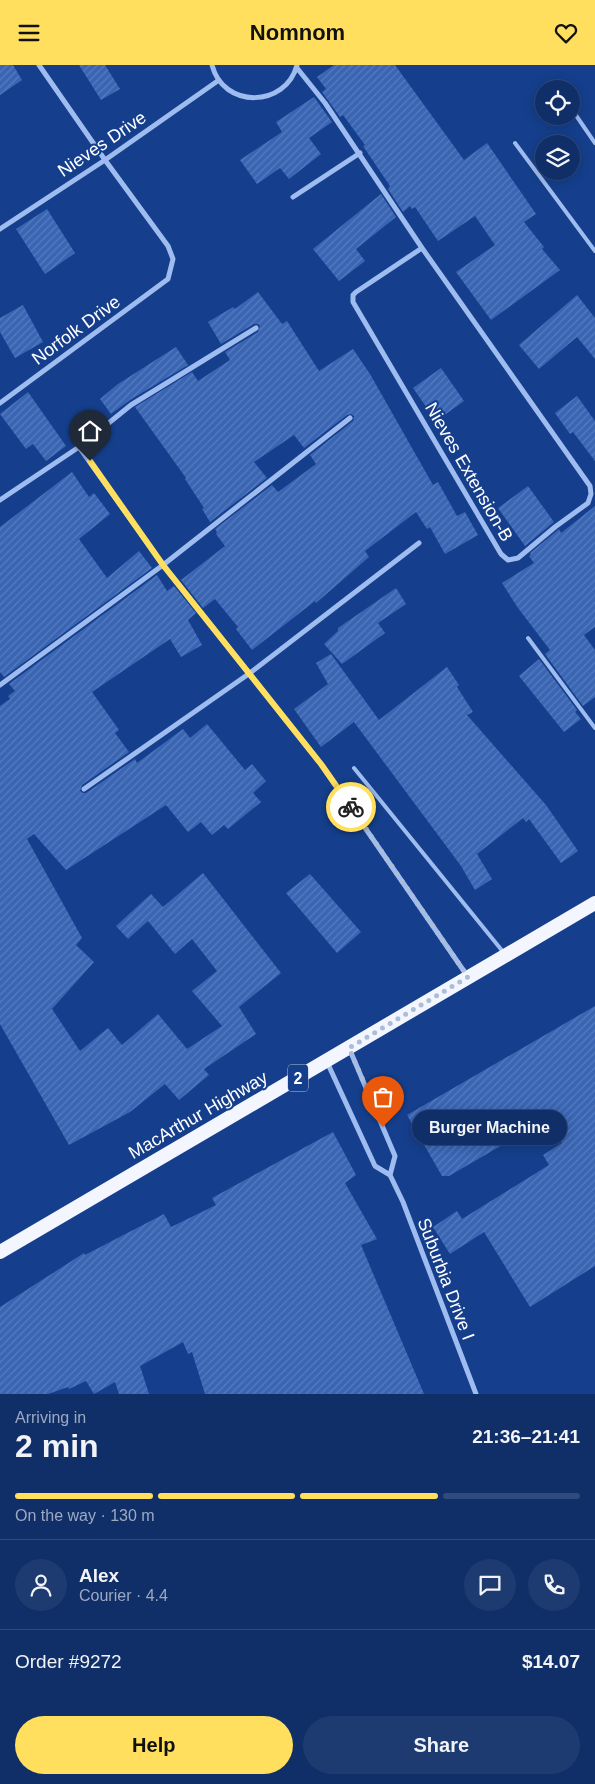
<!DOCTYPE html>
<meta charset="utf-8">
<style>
body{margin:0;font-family:Helvetica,sans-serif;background:#1e3b71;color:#f1f3f6;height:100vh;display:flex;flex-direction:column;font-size:19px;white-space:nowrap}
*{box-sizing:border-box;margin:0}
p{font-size:16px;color:#9ca9c0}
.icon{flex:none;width:28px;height:28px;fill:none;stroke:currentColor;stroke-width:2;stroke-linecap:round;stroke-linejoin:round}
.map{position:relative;height:1329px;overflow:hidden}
.panel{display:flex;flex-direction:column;background:#102f69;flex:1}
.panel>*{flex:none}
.fabs{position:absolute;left:535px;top:15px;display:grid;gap:10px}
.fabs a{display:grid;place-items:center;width:45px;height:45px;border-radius:50%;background:#102f69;box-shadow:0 2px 12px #0003,0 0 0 1px #304a7d;font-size:25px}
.pin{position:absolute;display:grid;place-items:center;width:42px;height:42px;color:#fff;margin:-51px -21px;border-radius:50% 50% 50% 0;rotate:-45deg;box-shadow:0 0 5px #0007}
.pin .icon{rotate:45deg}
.courier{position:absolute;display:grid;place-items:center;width:50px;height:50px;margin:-25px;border:4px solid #ffdf5d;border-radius:50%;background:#fff;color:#222;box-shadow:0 1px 6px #0007}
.bubble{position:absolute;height:35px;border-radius:18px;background:#102f69;box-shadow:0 2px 12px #0003,0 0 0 1px #304a7d;font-size:16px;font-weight:700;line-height:35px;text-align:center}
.overview em{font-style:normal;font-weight:700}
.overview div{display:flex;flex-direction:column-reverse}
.overview{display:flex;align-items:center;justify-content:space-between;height:85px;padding:0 15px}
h1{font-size:32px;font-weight:700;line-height:38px}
.bar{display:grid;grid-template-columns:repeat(4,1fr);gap:8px 5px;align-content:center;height:60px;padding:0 15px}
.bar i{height:6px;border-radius:4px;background:#304a7d}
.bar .active{background:#ffdf5d}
.bar p{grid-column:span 4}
.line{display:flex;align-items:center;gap:12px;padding:0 15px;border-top:1px solid #304a7d}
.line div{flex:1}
.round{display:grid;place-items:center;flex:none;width:52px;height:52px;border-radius:26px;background:#1e3b71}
.button{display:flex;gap:10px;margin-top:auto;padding:10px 15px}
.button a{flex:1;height:58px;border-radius:30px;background:#ffdf5d;color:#111;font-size:20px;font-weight:700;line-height:58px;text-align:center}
.button a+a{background:#1e3b71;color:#f1f3f6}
header{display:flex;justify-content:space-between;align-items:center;height:65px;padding:0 15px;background:#ffdf5d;color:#111;font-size:22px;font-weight:700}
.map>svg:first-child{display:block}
</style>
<header><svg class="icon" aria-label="menu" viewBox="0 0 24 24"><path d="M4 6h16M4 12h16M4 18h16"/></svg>Nomnom<svg class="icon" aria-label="heart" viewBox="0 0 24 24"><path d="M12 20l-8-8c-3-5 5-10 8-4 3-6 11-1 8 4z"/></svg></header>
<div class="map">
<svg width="595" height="1329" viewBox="0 0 595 1329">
<defs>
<pattern id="building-hatch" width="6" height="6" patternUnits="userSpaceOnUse" patternTransform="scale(1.25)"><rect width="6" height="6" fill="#3965b3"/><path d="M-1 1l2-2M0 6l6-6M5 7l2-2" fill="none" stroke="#577cbe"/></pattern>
</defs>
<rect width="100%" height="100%" fill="#153f8c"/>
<path fill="url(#building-hatch)" d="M0,0H13L22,15L0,30Z
M79,0H105L120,24L101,35Z
M334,0H395L464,95L487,78L536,149L524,157L544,182L542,184L560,205L491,255L456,207L495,180L475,151L438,176L415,142L412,144L410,141L403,147L388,124L390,121L363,81L365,80L343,50L340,52L322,27L326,24L317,12Z
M314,32L332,57L309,73L321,89L289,114L280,103L257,119L240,95L282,67L276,57Z
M381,129L396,152L356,184L365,196L339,216L313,184Z
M47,144L75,188L45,209L16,164Z
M258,227L282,259L287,256L319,306L353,284L370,309L433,420L438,417L457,451L465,447L478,470L445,489L430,462L427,464L416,447L365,486L369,492L316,538L315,536L252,585L236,564L238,562L215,534L203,543L181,515L225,481L216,469L217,467L215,464L272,420L278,427L316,399L310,390L353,356L354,351L351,349L347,350L304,383L294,370L254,397L267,413L210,457L202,444L204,443L185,414L186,413L135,342L192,307L198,316L230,295L225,287L258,267L260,261L258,259H254L221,279L208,257L233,242L235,244Z
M577,230L595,253V294L577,272L539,304L519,280Z
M23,240L43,277L15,293L0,267V253Z
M176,282L188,300L130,335L111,349L100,334L118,319Z
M441,303L464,336L436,356L413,323Z
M28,327L66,381L46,396L33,379L26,384L0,349Z
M577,331L595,356V396L573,367L570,369L555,348Z
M72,407L89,432L94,428L110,449L79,474L107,513L139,486L152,503L4,612L0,607V462Z
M528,421L554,457L525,481L498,443Z
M595,441V562L584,570L595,585V632L583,641L545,589L550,585L518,543L502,518L534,498L529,491L531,490L530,488L558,465L559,464L561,468Z
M157,510L167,526L174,521L196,548L188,555L202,580L181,592L170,574L92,627L119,665L115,668L129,687L82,720L80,726L83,728H86L135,694L137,698L183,664L190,673L207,659L245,705L252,699L266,716L253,728L261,737L228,764L224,760L212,770L201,757L188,767L166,740L66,805L34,769L27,774L82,873L76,880L94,897L52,944L80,986L108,963L122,980L158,949L187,984L222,961L192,926L217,906L192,874L175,889L148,856L128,874L116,861L151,829L163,842L203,808L281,908L239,942L256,969L204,1004L209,1010L179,1035L165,1019L130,1047L69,1080L0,959V641L10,634L8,631L15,626L9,619Z
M396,523L406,539L378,558L385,568L342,599L324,579L338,566V563Z
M331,589L379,655L447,602L459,620L457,622L473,647L467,650L546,740L578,786L561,798L529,754L526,757L523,753L477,789L492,814L475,825L461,801L354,657L321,682L294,644L328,619L316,598Z
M539,594L577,645L575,647L581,654L564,667L519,611Z
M310,809L361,867L337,888L286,828Z
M595,941V1201L530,1242L484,1167L450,1189L433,1162L457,1146L462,1154L549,1100L543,1090L562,1078L547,1054L449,1111H442L407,1050Z
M333,1067L356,1110L345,1118L377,1174L361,1180L424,1329H205L192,1287L188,1289L183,1277L140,1301L149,1329H119L115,1317L94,1329L86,1316L69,1324L68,1322L48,1329H0V1242L84,1188L85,1190L164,1149L171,1162L216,1140L212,1133Z"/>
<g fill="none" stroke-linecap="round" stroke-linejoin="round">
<path stroke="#9fbcf0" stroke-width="4" d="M571,43L595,78
M515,78L595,186
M528,573L595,663
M354,703L504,888"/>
<path stroke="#9fbcf0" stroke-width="5" d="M212,0C223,44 286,43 297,0
M297,3L325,38L422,183L590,421L591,429L588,438L555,462L518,493L508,495L501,489L353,237V230L356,227L422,183
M293,132L360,88
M0,164L105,95L219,15
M0,338L168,214L173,194L168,181L105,95L39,0
M79,382L163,500L321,699L468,912
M0,435L79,382L131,340L256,263
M0,620L163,500L350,353
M84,724L250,608L419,478
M349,983L395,1091L390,1110
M327,997L375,1101L390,1110L403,1137L476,1329"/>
<path stroke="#f3f6ff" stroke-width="14" d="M0,1187L595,838"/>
</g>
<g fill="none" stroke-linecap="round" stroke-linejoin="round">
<path stroke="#adbcd7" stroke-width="5" stroke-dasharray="0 9" d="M351,742L468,912L349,983L383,1062"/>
<path stroke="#ffdf5d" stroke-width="6" d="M90,396L163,500L321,699L351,742"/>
</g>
<g text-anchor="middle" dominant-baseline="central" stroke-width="4" stroke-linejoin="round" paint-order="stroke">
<rect fill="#153f8c" stroke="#b9c5dc" stroke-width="1" x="288" y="999.5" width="20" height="27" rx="4"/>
<g font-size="16" font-weight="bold" fill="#fff">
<text x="298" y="1013">2</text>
</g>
<g font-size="18" fill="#fff" stroke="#153f8c">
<text transform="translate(102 79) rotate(-34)">Nieves Drive</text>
<text transform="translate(76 265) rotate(-36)">Norfolk Drive</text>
<text transform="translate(469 407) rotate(60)">Nieves Extension-B</text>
<text transform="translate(198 1050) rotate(-30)">MacArthur Highway</text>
<text transform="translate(446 1214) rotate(69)">Suburbia Drive I</text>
</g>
</g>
</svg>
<div class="fabs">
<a><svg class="icon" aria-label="locate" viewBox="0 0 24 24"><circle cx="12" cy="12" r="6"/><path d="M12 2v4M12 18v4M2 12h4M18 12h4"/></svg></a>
<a><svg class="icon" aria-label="layers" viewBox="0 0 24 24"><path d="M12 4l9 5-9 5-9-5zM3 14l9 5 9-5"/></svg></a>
</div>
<div class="pin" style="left:383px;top:1062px;background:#ea580c"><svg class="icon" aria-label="bag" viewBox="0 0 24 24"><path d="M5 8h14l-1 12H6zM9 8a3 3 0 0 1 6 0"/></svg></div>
<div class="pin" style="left:90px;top:396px;background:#1f2937"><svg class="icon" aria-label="home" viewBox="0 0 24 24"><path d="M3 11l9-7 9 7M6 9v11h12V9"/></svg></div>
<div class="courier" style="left:351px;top:742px"><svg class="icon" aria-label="bike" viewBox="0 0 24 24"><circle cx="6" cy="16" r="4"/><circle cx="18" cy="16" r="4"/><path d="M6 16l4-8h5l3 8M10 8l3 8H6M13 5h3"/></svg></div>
<div class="bubble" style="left:412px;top:1045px;width:155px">Burger Machine</div>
</div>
<section class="panel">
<div class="overview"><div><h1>2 min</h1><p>Arriving in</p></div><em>21:36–21:41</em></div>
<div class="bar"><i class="active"></i><i class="active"></i><i class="active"></i><i></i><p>On the way · 130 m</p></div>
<div class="line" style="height:90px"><a class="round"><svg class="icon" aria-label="person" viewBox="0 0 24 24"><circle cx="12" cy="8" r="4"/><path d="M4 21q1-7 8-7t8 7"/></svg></a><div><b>Alex</b><p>Courier · 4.4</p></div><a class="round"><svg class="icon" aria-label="chat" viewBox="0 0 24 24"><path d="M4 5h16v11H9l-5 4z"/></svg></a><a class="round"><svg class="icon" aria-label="phone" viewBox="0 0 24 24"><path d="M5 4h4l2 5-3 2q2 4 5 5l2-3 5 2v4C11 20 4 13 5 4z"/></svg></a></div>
<div class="line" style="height:65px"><div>Order #9272</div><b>$14.07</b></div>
<div class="button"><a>Help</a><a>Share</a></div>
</section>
